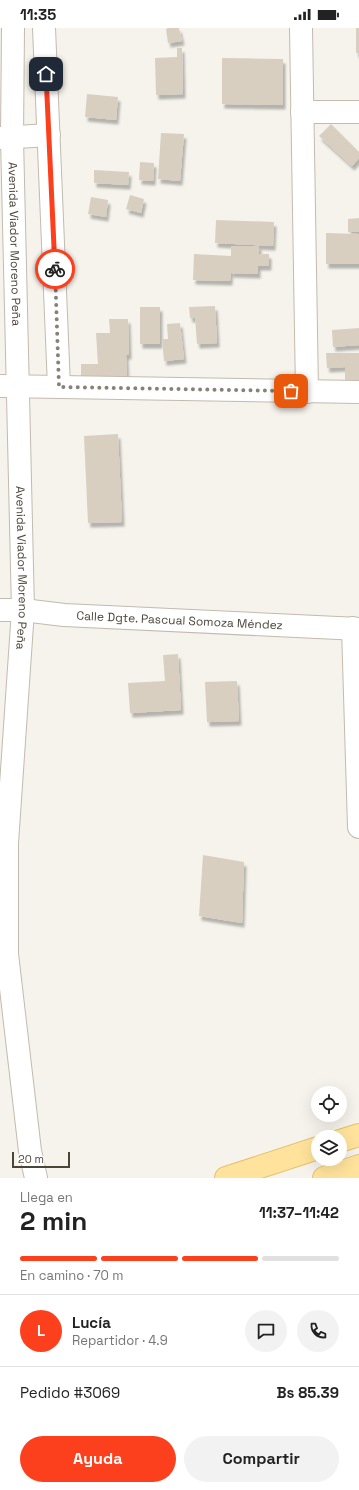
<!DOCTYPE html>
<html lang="es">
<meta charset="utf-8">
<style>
body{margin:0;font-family:"Space Grotesk",sans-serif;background:#f2f2f2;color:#222;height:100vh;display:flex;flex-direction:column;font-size:15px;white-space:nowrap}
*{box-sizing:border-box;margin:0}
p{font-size:13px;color:#767676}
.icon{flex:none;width:22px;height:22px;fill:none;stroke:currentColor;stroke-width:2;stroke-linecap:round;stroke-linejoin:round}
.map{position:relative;height:1150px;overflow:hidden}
.drawer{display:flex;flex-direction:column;background:#fff;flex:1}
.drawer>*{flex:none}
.buttons{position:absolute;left:311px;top:1058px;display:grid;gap:8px}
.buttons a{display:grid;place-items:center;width:36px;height:36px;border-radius:50%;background:#fff;box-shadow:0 4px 16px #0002;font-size:20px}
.scale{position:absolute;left:12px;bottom:10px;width:58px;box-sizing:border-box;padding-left:4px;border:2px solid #4b4439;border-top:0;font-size:11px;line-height:14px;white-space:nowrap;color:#4b4439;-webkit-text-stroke:3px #fff;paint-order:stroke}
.pin{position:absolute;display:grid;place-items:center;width:34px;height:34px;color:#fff;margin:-17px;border-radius:8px;box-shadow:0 2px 6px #0006}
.courier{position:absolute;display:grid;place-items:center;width:40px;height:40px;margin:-20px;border:3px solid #fc3f1d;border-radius:50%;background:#fff;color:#222;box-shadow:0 1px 5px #0007}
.summary em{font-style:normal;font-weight:700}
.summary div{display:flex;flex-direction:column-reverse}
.summary{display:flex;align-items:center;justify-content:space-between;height:68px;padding:0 20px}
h1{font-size:26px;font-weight:700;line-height:30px}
.bar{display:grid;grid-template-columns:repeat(4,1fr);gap:6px 4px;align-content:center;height:48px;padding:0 20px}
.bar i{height:5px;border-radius:3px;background:#e0e0e0}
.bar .on{background:#fc3f1d}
.bar p{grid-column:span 4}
.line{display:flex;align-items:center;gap:10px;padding:0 20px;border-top:1px solid #e0e0e0}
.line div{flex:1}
.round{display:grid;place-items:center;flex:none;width:42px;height:42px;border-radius:21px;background:#f2f2f2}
.cta{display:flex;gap:8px;margin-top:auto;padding:8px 20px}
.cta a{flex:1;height:46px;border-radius:24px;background:#fc3f1d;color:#fff;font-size:16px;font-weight:700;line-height:46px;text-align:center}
.cta a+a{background:#f2f2f2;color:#222}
.status{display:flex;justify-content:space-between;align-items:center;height:28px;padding:0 20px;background:#fff;direction:ltr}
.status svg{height:11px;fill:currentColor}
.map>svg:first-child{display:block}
</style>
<div class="status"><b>11:35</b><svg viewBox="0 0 49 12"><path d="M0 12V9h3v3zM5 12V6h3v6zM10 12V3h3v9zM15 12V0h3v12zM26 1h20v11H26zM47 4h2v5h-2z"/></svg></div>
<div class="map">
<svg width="359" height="1150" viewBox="0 0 359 1150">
<defs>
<filter id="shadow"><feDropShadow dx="2.5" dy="4.5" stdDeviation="1" flood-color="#0004"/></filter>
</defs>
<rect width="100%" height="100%" fill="#f6f3ec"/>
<path fill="#d8cfc1" filter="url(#shadow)" d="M168,0H179L182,13L168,15L166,1Z
M356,0H359V25H356Z
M177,20H182L183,66L156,67L155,30L177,29Z
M222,30L283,31V77L222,76Z
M87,66L118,69L116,92L85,89Z
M331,96L359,124V130L352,138L319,108Z
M161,105L184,106L180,153L158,151Z
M140,134L154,135L153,153L139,152Z
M94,142L129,144L128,157L94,155Z
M130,167L144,171L141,185L126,181Z
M91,169L108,172L106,189L88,186Z
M359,190V204H348V191Z
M216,192L274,194L273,218L215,215Z
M326,205L359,206V236H326Z
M231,218H259V226H269V238H258V246L231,245V233L230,253L193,252L194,226L231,228Z
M215,278L217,315L197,316L195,290H190L189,279Z
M140,279H160V316H140Z
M109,291H128L129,327H126L127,356L81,357V336H98L96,305H110Z
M180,295L184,331L164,333L162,311H168L167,296Z
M359,300V317L333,319L332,302Z
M326,325H359V352L345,353V339L327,340Z
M118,406L122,494L88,495L84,408Z
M178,626L181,682L130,685L128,655L165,653L163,627Z
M237,653L239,693L207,694L205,654Z
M203,827L244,834L242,895L199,888Z"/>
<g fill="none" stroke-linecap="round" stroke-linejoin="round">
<defs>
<g id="minor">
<path id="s1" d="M13,0L12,110L23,582L7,815V926L30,1123L36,1150"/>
<path d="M44,0L59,359"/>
<path d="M301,0L307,364"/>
<path d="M302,84H359"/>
<path d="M0,110L49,107"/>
<path d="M0,358L359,364"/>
<path id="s2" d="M0,582H23L64,587L359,601"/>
<path d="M353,600L359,799"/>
</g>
<path id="major" d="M340,1113L359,1107
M226,1150L318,1120
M324,1150L359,1138"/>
</defs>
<use href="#minor" stroke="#c2bbae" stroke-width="24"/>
<use href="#major" stroke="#e6c16a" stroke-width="24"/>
<use href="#minor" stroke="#fff" stroke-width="22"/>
<use href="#major" stroke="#ffe39c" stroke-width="22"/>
</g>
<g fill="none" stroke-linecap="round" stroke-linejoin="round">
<path stroke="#878178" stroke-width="4" stroke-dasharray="0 7.2" d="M55,241L59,359L291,363"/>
<path stroke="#fc3f1d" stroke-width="5" d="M46,46L55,241"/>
</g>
<g text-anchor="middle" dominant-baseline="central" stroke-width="4" stroke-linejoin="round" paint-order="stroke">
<g font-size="12" fill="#4b4439" stroke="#fff">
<text stroke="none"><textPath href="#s1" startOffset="216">Avenida Viador Moreno Peña</textPath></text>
<text stroke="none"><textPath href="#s1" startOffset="540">Avenida Viador Moreno Peña</textPath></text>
<text stroke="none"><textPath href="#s2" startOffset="180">Calle Dgte. Pascual Somoza Méndez</textPath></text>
</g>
</g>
</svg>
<div class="buttons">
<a><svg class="icon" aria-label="locate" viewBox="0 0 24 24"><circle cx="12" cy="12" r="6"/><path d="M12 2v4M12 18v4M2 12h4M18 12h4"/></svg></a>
<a><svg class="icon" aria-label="layers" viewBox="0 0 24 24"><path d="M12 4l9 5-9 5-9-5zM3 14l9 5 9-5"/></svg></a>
</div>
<div class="scale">20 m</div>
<div class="pin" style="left:291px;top:363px;background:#ea580c"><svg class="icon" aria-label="bag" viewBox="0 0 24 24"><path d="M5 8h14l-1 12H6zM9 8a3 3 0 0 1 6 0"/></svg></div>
<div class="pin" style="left:46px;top:46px;background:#1f2937"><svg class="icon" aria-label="home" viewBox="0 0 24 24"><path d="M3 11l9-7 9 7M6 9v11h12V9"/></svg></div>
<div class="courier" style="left:55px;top:241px"><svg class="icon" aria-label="bike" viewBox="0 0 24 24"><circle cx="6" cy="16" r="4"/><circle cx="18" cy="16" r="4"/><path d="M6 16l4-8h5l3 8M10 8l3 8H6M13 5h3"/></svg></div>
</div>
<section class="drawer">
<div class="summary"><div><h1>2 min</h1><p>Llega en</p></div><em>11:37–11:42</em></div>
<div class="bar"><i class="on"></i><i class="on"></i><i class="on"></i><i></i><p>En camino · 70 m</p></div>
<div class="line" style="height:72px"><b class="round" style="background:#fc3f1d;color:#fff">L</b><div><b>Lucía</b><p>Repartidor · 4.9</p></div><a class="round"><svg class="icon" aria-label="chat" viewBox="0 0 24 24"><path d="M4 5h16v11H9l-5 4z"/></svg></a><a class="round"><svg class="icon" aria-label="phone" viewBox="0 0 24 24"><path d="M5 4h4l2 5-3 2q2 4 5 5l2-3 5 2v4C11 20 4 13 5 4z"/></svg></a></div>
<div class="line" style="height:52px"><div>Pedido #3069</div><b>Bs 85.39</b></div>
<div class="cta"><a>Ayuda</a><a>Compartir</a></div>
</section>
